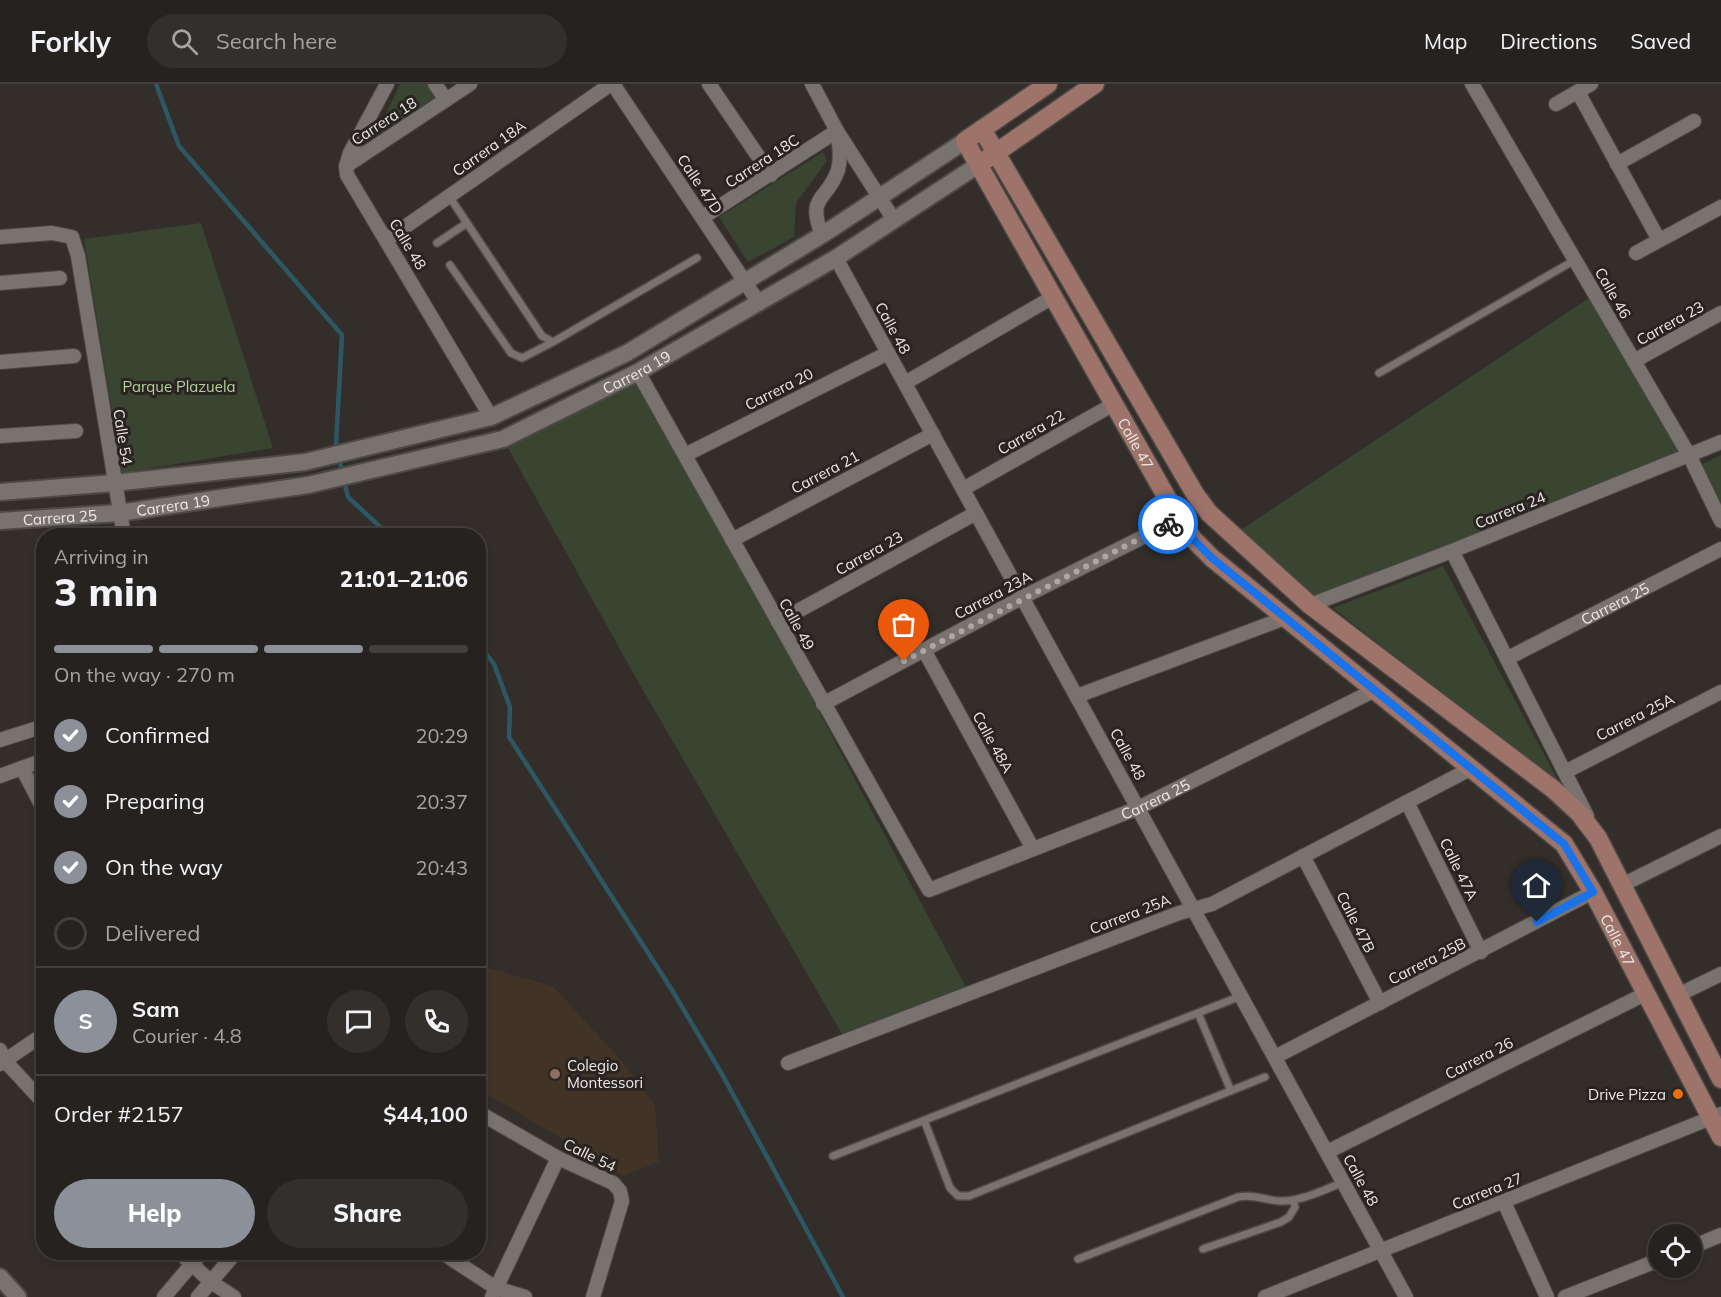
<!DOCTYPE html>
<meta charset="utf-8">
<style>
body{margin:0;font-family:Mulish,sans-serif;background:#322f2d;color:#f1f3f6;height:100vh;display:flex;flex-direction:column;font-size:22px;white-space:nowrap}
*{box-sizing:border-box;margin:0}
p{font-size:20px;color:#a4a4a5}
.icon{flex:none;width:33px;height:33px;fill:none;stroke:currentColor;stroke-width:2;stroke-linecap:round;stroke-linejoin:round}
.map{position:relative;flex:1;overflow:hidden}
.sheet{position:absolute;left:36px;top:444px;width:450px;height:732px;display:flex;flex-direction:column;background:#262220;border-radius:24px;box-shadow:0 3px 9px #0003,0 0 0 2px #423f3e}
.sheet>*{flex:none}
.tools{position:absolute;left:1648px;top:1140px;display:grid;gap:12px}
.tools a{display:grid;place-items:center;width:54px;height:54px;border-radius:50%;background:#262220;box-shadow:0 3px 9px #0003,0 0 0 2px #423f3e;font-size:30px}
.pin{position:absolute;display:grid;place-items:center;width:51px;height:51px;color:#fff;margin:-62px -26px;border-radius:50% 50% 50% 0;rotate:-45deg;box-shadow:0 0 6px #0007}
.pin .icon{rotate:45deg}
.courier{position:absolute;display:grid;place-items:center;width:60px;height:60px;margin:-30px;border:4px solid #1a73e8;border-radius:50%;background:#fff;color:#222;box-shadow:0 2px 8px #0007}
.headline em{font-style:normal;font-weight:800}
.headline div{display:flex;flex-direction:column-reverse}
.headline{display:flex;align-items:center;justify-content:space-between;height:102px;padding:0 18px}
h1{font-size:39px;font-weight:800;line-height:45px}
.bar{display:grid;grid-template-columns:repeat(4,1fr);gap:9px 6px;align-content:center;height:72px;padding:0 18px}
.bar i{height:8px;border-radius:4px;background:#423f3e}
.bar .selected{background:#8c9099}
.bar p{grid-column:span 4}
.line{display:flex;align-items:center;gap:15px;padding:0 18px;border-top:2px solid #423f3e}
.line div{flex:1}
.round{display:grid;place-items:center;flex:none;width:63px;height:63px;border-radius:32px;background:#322f2d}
ol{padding:0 18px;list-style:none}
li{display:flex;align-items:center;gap:18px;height:66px}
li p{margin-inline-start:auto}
li .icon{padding:6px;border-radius:50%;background:#8c9099;color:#fff;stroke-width:4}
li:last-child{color:#a4a4a5}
li i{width:33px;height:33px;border:3px solid #423f3e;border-radius:50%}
.action{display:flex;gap:12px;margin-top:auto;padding:12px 18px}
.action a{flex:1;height:69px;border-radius:36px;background:#8c9099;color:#fff;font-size:24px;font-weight:800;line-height:69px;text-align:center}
.action a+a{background:#322f2d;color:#f1f3f6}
header{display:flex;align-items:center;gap:36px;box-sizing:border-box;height:84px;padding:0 30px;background:#262220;border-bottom:2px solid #423f3e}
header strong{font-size:28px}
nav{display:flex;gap:33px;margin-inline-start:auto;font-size:21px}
.search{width:420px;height:54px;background:#322f2d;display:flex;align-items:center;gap:15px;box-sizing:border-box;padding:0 21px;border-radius:33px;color:#a4a4a5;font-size:22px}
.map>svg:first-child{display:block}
</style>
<header>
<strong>Forkly</strong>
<div class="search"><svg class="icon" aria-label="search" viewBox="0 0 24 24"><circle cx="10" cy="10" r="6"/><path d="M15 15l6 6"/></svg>Search here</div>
<nav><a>Map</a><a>Directions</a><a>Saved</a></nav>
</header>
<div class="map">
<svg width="1721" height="1213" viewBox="0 0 1721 1213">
<rect width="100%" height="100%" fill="#332e2a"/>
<path fill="#423327" d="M478,881L553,902L619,974L655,1021L659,1078L623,1092L479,1005Z"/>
<path fill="#394431" d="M400,0H435L443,12L374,55Z
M823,68L827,77L796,119L794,153L748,178L719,133Z
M201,139L273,364L122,389L84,155Z
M1595,210L1689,371L1310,521L1233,451Z
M638,288L969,909L846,957L632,587L503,355Z
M1721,371V422L1702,380Z
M1443,482L1560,700L1333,524Z"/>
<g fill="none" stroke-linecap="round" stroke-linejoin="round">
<path stroke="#2d5863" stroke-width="4.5" d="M156,0L179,62L342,251L336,361L348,413L390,452
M478,559L494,580L510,623L509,653L672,906L723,992L843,1213"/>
<defs>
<path id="service" d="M449,112L542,252L553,258L697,174
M437,159L467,139
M450,181L511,269L522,274L553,258
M1379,289L1575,176
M1198,929L1231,1007
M924,1036L950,1104L958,1112H969L1265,993
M833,1072L1241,912
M1203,1165L1281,1138L1289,1133L1295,1123L1293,1116
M1078,1175L1238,1113C1256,1110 1263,1116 1280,1117C1300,1118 1326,1105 1344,1098"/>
<g id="minor">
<path d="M387,0L350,69L346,82L347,91L491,333"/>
<path d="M435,0L446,16"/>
<path d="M613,0L759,219"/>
<path d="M709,0L771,91"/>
<path d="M812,0L837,47L894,136"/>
<path d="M1472,0L1689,371L1721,437"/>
<path d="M1578,8L1659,156"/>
<path d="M1556,20L1591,0"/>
<path d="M1617,80L1694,37"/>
<path d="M346,82L470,0"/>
<path d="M703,133L837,47"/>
<path d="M822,151C806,111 827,118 838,86C841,75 840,64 838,52"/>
<path d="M0,153L52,149L72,153L78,172L124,452"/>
<path d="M386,156L611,0"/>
<path d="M1636,169L1721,123"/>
<path d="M836,174L1406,1213"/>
<path d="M0,199L60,194"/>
<path d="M1634,277L1721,229"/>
<path d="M0,278L74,272"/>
<path id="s1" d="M638,288L929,806L1138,724L1375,606"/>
<path d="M905,299L1053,213"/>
<path d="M0,352L76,347"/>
<path d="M685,371L888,269"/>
<path d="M963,405L1114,320"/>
<path d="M732,456L933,350"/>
<path d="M1452,467L1587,732"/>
<path d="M1310,521L1452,467L1721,358"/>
<path d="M778,538L976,429"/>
<path d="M924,566L1033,765"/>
<path id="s2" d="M1508,574L1721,465"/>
<path d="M1077,612L1285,534"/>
<path d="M823,620L1023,513L1179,435"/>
<path d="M0,656L44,642"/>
<path d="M22,684L44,726"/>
<path d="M1565,688L1721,608"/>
<path d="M0,692L44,676"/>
<path d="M1407,718L1481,868"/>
<path d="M1303,772L1380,919"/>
<path d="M1622,801L1721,752"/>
<path d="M1678,911L1721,890"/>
<path d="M0,966L5,977L44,1019"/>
<path d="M1275,973L1593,808"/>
<path d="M788,979L1179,829L1212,820L1472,684"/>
<path d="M0,980L44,950"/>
<path d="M478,1028L558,1074L613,1099L620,1107L622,1117L593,1213"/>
<path d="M1327,1068L1645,910"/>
<path d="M1504,1118L1547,1213"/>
<path d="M1692,1163L1721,1151"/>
<path d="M179,1168L211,1198L234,1213"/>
<path d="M441,1168L496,1204L525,1213"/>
<path d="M164,1213L202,1168"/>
<path d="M198,1213L236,1168"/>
<path d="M492,1213L558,1074"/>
<path d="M1265,1213L1721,1030"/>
<path d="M1565,1213L1659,1176"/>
</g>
<g id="tertiary">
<path d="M0,408L114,399L305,378L491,333L627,269L822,151L965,57"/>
<path id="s3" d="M0,437L119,429L308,401L503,355L638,288L836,174L978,81"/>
<path d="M0,1193L18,1213"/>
</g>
<g id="secondary">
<path id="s4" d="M1048,0L965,57L1179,435L1194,456L1212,474L1564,760L1593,808L1721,1053"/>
<path d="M982,45L1195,410L1209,429L1310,521L1553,705L1579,729L1598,754L1721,995"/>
<path d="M987,75L1095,0"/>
</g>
</defs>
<use href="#service" stroke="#4d4946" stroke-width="10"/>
<use href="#minor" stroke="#4d4946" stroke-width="16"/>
<use href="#tertiary" stroke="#4d4946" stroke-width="20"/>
<use href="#secondary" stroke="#4d4946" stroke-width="21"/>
<use href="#service" stroke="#79736f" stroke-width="7"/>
<use href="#minor" stroke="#79736f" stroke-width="14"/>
<use href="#tertiary" stroke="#79736f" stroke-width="16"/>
<use href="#secondary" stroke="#9e736a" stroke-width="18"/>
</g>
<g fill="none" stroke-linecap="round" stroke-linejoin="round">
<path stroke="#aca8a5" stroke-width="6" stroke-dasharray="0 10.8" d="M904,577L1168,440"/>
<path stroke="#1a73e8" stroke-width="8" d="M1168,440L1179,435L1194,456L1212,474L1564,760L1593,808L1537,838"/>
</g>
<circle fill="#8d6e63" stroke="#292421" stroke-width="2" cx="555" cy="990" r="6"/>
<circle fill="#e8710a" stroke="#292421" stroke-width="2" cx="1678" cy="1010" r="6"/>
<g text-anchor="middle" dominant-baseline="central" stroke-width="6" stroke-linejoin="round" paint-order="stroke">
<g font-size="15" fill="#ede9e7" stroke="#292421">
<text transform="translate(384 37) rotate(-33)">Carrera 18</text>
<text transform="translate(489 64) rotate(-35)">Carrera 18A</text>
<text transform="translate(762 77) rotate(-33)">Carrera 18C</text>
<text transform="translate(700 100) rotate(56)">Calle 47D</text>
<text transform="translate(408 160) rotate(59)">Calle 48</text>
<text transform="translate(1613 209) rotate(60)">Calle 46</text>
<text transform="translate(1670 239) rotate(-29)">Carrera 23</text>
<text transform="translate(893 244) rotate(61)">Calle 48</text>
<text stroke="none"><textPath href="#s3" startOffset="660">Carrera 19</textPath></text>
<text transform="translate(779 305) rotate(-27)">Carrera 20</text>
<text transform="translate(1031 348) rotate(-30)">Carrera 22</text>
<text transform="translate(123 353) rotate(81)">Calle 54</text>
<text stroke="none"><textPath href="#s4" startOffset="448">Calle 47</textPath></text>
<text transform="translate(825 388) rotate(-28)">Carrera 21</text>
<text stroke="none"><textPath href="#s3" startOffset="174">Carrera 19</textPath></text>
<text transform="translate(1510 426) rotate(-22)">Carrera 24</text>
<text stroke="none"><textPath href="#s3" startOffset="60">Carrera 25</textPath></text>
<text transform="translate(869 469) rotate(-29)">Carrera 23</text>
<text transform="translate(993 511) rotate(-28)">Carrera 23A</text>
<text stroke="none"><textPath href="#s2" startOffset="120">Carrera 25</textPath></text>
<text transform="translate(797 540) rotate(61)">Calle 49</text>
<text transform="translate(1635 633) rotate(-27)">Carrera 25A</text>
<text transform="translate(993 658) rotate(61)">Calle 48A</text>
<text transform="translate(1128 670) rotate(61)">Calle 48</text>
<text stroke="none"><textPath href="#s1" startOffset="838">Carrera 25</textPath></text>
<text transform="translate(1459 785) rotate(64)">Calle 47A</text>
<text transform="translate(1130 830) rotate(-21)">Carrera 25A</text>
<text transform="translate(1356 838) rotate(63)">Calle 47B</text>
<text stroke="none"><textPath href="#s4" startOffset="1150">Calle 47</textPath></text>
<text transform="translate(1427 877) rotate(-27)">Carrera 25B</text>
<text transform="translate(1479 974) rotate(-27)">Carrera 26</text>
<text transform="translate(590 1071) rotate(26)">Calle 54</text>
<text transform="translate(1361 1096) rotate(61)">Calle 48</text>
<text transform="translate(1487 1107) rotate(-22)">Carrera 27</text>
</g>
<g font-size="15" fill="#b3d19a" stroke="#292421">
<text x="179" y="302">Parque Plazuela</text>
</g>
<g font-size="15" fill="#ede9e7" stroke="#292421" text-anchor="start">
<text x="567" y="981">Colegio<tspan x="567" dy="17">Montessori</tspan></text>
<text x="1666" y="1010" text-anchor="end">Drive Pizza</text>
</g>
</g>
</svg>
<div class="tools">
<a><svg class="icon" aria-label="locate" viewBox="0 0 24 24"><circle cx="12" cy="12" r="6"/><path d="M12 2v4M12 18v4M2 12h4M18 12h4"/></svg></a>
</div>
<div class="pin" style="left:904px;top:577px;background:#ea580c"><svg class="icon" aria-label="bag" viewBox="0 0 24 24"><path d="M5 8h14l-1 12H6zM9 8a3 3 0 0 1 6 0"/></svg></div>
<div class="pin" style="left:1537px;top:838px;background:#1f2937"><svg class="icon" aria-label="home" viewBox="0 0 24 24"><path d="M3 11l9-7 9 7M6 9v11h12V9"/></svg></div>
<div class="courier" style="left:1168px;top:440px"><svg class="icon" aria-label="bike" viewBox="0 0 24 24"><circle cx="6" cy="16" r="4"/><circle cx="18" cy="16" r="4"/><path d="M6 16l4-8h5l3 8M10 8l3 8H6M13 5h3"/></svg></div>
<section class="sheet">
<div class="headline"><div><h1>3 min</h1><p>Arriving in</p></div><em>21:01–21:06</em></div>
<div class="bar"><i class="selected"></i><i class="selected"></i><i class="selected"></i><i></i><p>On the way · 270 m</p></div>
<ol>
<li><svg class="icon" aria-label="check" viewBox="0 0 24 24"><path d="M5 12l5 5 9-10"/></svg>Confirmed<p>20:29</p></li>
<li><svg class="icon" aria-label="check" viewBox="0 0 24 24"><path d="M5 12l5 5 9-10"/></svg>Preparing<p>20:37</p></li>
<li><svg class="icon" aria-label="check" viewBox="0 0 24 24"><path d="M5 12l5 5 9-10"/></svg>On the way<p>20:43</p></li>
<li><i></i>Delivered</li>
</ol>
<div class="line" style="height:108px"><b class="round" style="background:#8c9099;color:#fff">S</b><div><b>Sam</b><p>Courier · 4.8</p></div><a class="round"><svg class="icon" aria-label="chat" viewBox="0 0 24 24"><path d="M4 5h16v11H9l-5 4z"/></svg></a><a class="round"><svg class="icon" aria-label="phone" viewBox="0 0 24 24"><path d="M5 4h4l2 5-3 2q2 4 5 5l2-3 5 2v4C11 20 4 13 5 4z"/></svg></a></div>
<div class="line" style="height:78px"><div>Order #2157</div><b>$44,100</b></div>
<div class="action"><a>Help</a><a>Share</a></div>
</section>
</div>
